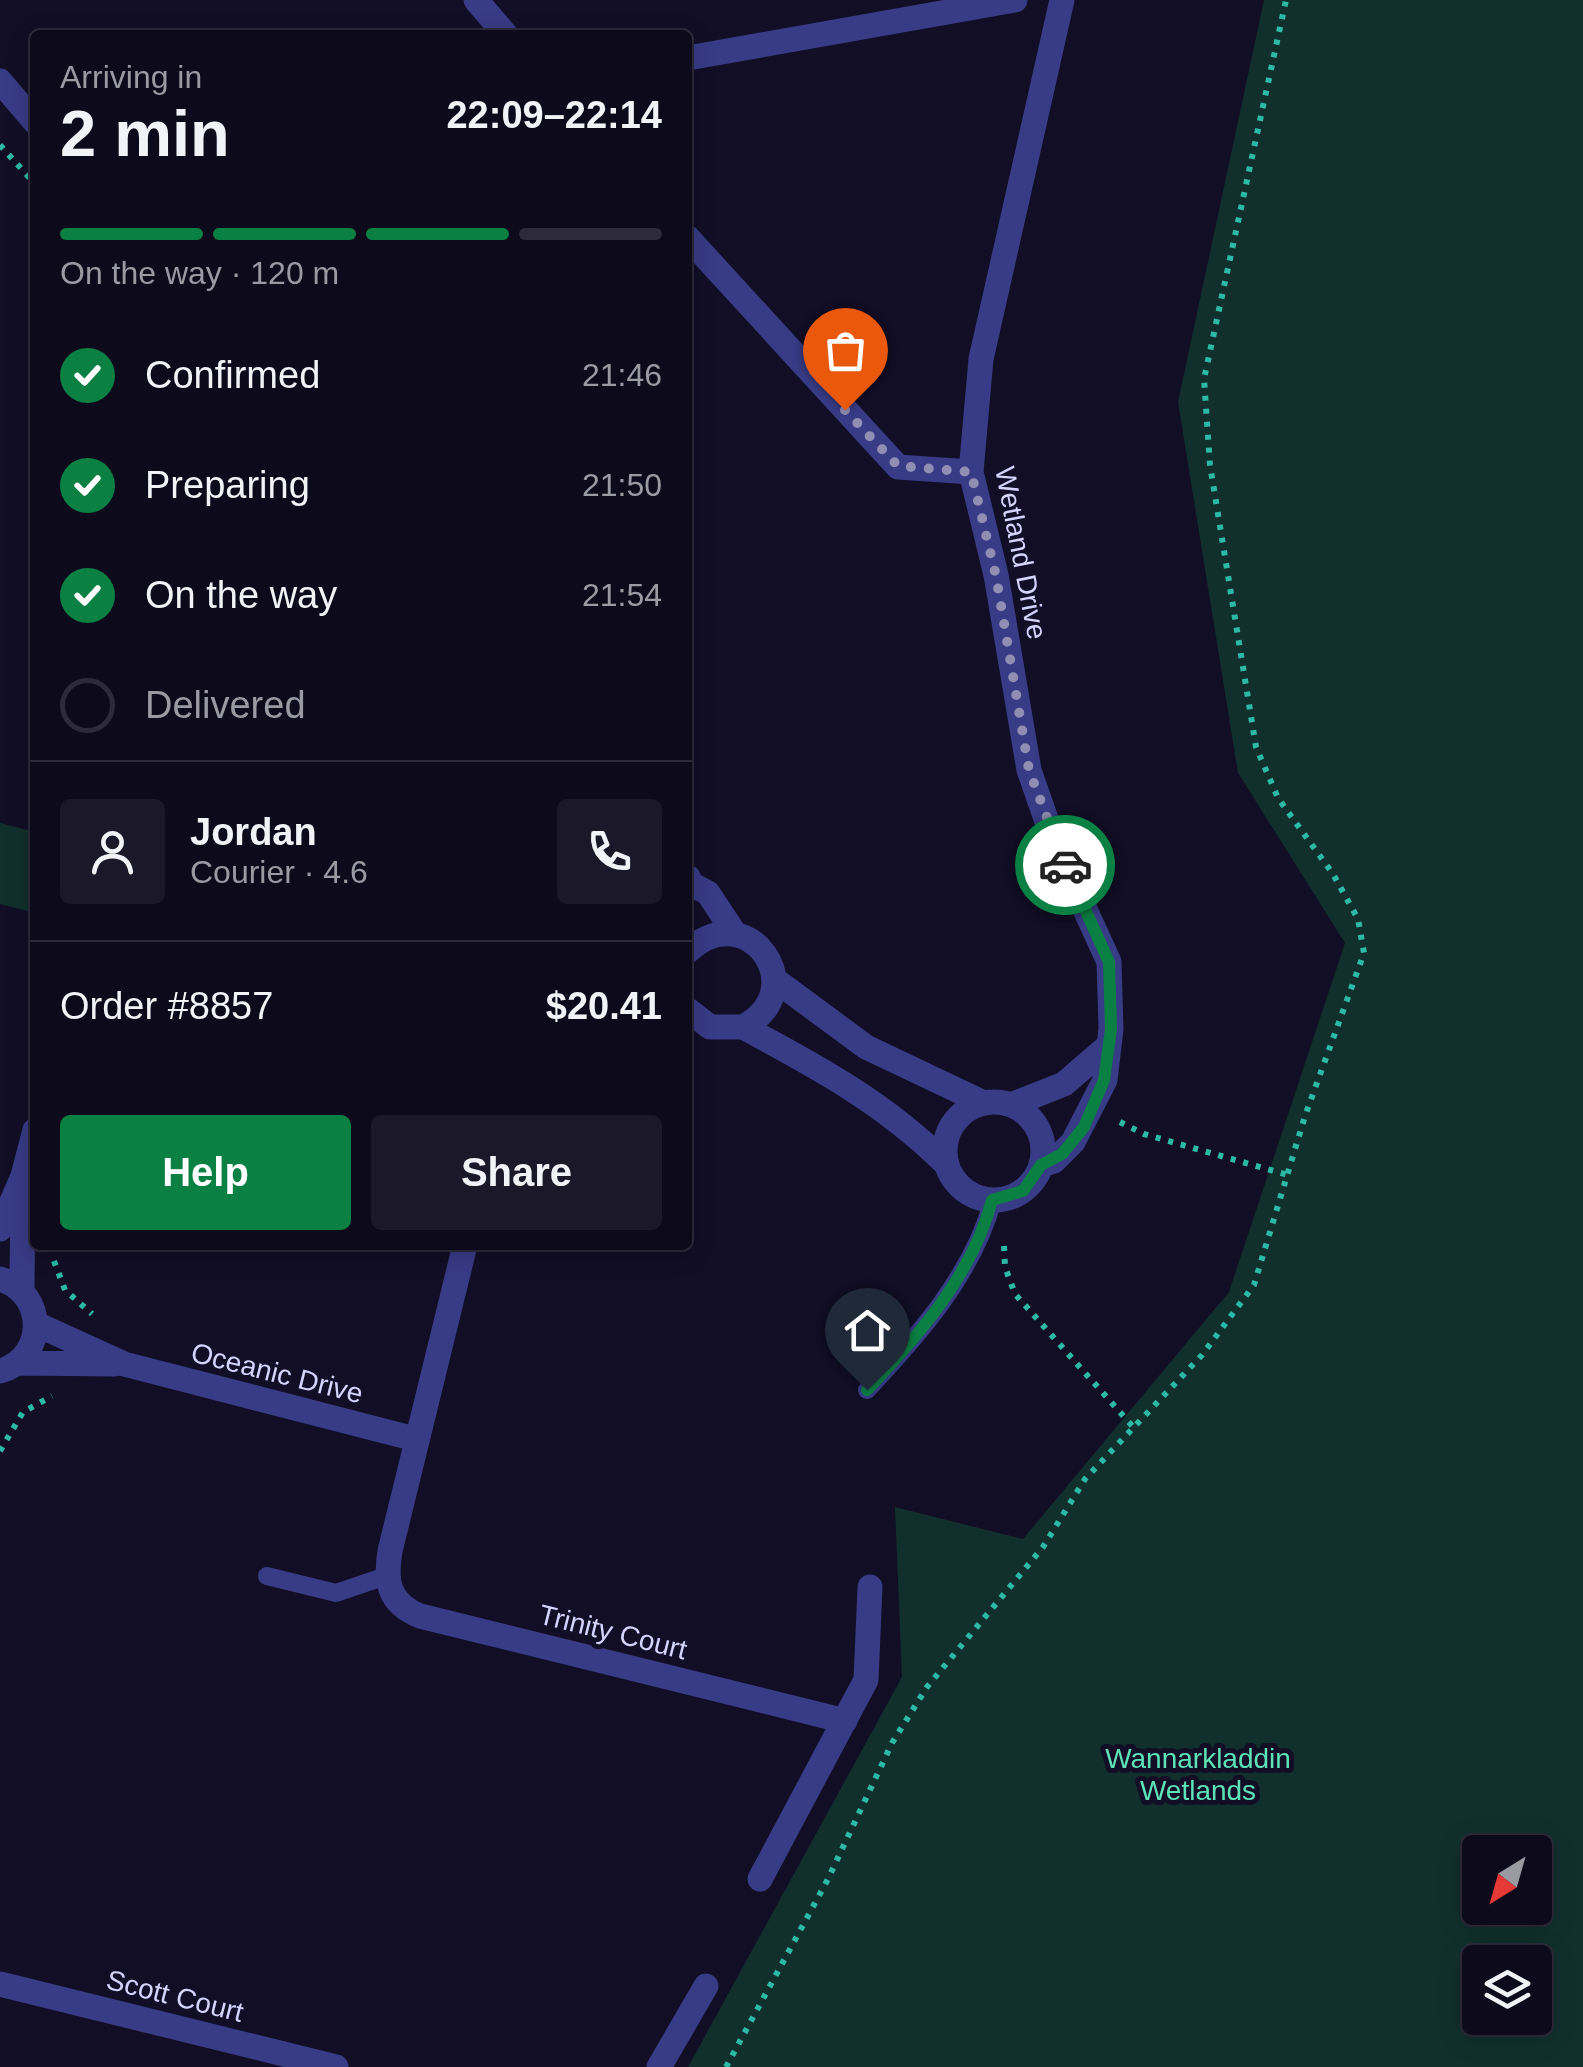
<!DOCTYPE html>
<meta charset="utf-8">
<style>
body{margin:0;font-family:Helvetica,sans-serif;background:#1b1829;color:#f1f3f6;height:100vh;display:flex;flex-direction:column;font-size:38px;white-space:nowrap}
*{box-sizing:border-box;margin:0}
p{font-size:32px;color:#9a9aa3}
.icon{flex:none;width:55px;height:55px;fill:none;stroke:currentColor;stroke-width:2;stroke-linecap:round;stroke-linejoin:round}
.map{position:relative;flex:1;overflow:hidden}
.side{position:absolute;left:30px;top:30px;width:662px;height:1220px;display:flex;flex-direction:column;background:#0d0a1c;border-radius:10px;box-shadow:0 5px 25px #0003,0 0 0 2px #2d2b3b}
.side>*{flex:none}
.needle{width:65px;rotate:217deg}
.buttons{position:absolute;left:1462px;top:1835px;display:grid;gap:20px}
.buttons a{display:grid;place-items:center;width:90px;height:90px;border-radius:10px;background:#0d0a1c;box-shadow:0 5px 25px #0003,0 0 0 2px #2d2b3b;font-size:50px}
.pin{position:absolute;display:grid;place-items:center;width:85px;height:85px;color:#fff;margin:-102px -42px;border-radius:50% 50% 50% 0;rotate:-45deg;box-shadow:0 0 10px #0007}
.pin .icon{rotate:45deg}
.courier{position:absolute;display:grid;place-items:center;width:100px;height:100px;margin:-50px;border:8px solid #0b8043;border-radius:50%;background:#fff;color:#222;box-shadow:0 2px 12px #0007}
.head em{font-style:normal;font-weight:700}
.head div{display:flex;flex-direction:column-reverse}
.head{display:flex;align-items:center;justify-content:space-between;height:170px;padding:0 30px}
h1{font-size:65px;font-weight:700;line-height:75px}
.bar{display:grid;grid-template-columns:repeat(4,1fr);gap:15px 10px;align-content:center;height:120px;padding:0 30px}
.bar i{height:12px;border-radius:8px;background:#2d2b3b}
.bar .current{background:#0b8043}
.bar p{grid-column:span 4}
.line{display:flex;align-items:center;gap:25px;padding:0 30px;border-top:2px solid #2d2b3b}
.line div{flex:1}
.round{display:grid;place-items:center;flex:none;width:105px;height:105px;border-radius:10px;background:#1b1829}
ol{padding:0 30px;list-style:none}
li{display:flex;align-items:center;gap:30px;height:110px}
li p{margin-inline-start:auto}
li .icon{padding:10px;border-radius:50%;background:#0b8043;color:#fff;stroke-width:4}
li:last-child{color:#9a9aa3}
li i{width:55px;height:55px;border:5px solid #2d2b3b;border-radius:50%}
.button{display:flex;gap:20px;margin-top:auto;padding:20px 30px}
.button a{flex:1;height:115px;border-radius:10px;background:#0b8043;color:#fff;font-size:40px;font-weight:700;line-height:115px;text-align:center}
.button a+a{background:#1b1829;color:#f1f3f6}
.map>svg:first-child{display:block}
</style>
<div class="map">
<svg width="1583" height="2067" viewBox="0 0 1583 2067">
<rect width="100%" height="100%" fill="#110e26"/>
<path fill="#11302d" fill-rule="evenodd" d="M1264,0H1583V2067H688L902,1677L895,1507L1023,1539L1229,1292L1345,943L1238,773L1178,402ZM1535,1852V1908H1480V1852ZM1535,1962V2018H1480V1962Z
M0,823L35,832V913L0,904Z"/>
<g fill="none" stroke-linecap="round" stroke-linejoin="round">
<path stroke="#2cbaa7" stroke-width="6" stroke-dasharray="5 8" stroke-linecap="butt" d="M0,145L35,184
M1120,1122L1144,1134L1288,1175
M1004,1246L1005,1267L1015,1294L1134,1428
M54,1261L65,1290L92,1314
M0,1451L23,1412L52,1396
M726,2067L828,1879L892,1743L927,1687L1043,1547L1085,1479L1202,1355L1254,1285L1305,1116L1364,953L1358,919L1333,874L1278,798L1256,747L1210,465L1204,379L1286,0"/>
<path stroke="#383b86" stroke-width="18" d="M867,1390C919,1335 973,1274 993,1200
M267,1576L336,1593L386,1576"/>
<path stroke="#383b86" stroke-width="25" d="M476,0L506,35
M688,58L1015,0
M0,81L35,122
M688,238L898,467L971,472
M688,877L691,884L708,893L735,934
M688,951C748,895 814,990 743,1027H710L688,1010
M774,979L866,1047L984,1103
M743,1027C818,1067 886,1104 947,1165
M945 1151a49 49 0 1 1 98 0a49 49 0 1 1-98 0Z
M1011,1105L1064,1084L1107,1047
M1041,1165L1054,1161L1073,1142L1105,1080L1111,1029L1109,962L1053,839L1029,770L996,575L971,472L981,359L1062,0
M0,1229L23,1176L35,1130
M465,1245L390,1551C385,1581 388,1603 420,1616L845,1721
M0,1279C47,1293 47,1358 0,1371
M22,1290L23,1176
M36,1324L124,1364L415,1439
M18,1363L114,1364
M760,1879L866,1680L870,1587
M0,1984L336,2067
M659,2067L706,1986"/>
</g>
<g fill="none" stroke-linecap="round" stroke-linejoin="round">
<path stroke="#908eb3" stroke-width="10" stroke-dasharray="0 18" d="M845,410L898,466L971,472L996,576L1029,770L1065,865"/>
<path stroke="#0b8043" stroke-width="12" d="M867,1390C919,1335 973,1274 992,1200L1023,1191L1041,1165L1062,1154L1084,1127L1104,1080L1111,1029L1109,962L1065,865"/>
</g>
<g text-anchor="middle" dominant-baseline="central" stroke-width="10" stroke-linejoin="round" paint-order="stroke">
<g font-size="28" fill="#d5d3ff" stroke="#110e26">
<text transform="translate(1021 553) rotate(79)">Wetland Drive</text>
<text transform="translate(277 1373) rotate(14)">Oceanic Drive</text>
<text transform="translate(613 1632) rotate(14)">Trinity Court</text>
<text transform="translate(175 1996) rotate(14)">Scott Court</text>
</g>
<g font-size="28" fill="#5ce3b7" stroke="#110e26">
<text x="1198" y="1758">Wannarkladdin<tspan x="1198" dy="32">Wetlands</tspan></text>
</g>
</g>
</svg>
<div class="buttons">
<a><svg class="needle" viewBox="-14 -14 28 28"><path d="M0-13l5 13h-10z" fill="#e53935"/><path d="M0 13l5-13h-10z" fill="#9a9aa3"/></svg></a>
<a><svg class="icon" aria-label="layers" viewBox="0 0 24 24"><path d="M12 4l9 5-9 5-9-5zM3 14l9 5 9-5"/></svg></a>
</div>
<div class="pin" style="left:845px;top:410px;background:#ea580c"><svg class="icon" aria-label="bag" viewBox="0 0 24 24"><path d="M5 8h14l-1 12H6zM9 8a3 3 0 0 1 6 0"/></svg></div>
<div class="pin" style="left:867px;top:1390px;background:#1f2937"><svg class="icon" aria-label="home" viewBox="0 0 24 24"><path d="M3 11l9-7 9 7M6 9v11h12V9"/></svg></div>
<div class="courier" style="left:1065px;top:865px"><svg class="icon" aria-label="car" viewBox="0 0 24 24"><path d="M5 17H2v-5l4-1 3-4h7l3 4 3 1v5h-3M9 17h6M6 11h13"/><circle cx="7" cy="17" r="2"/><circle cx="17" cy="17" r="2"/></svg></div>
<section class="side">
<div class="head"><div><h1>2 min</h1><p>Arriving in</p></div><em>22:09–22:14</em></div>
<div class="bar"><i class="current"></i><i class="current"></i><i class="current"></i><i></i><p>On the way · 120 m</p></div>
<ol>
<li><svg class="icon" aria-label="check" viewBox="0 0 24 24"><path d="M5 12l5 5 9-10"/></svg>Confirmed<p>21:46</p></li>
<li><svg class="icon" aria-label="check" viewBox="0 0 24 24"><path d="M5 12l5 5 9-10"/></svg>Preparing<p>21:50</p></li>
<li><svg class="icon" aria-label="check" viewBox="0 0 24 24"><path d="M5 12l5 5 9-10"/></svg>On the way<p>21:54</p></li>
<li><i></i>Delivered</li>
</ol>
<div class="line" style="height:180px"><a class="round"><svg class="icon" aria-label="person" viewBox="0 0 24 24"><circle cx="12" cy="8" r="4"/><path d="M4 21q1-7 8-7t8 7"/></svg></a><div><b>Jordan</b><p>Courier · 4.6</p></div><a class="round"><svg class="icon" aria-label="phone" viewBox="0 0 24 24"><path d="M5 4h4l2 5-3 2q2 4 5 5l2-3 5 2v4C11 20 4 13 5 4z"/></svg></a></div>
<div class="line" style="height:130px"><div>Order #8857</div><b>$20.41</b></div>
<div class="button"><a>Help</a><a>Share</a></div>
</section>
</div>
